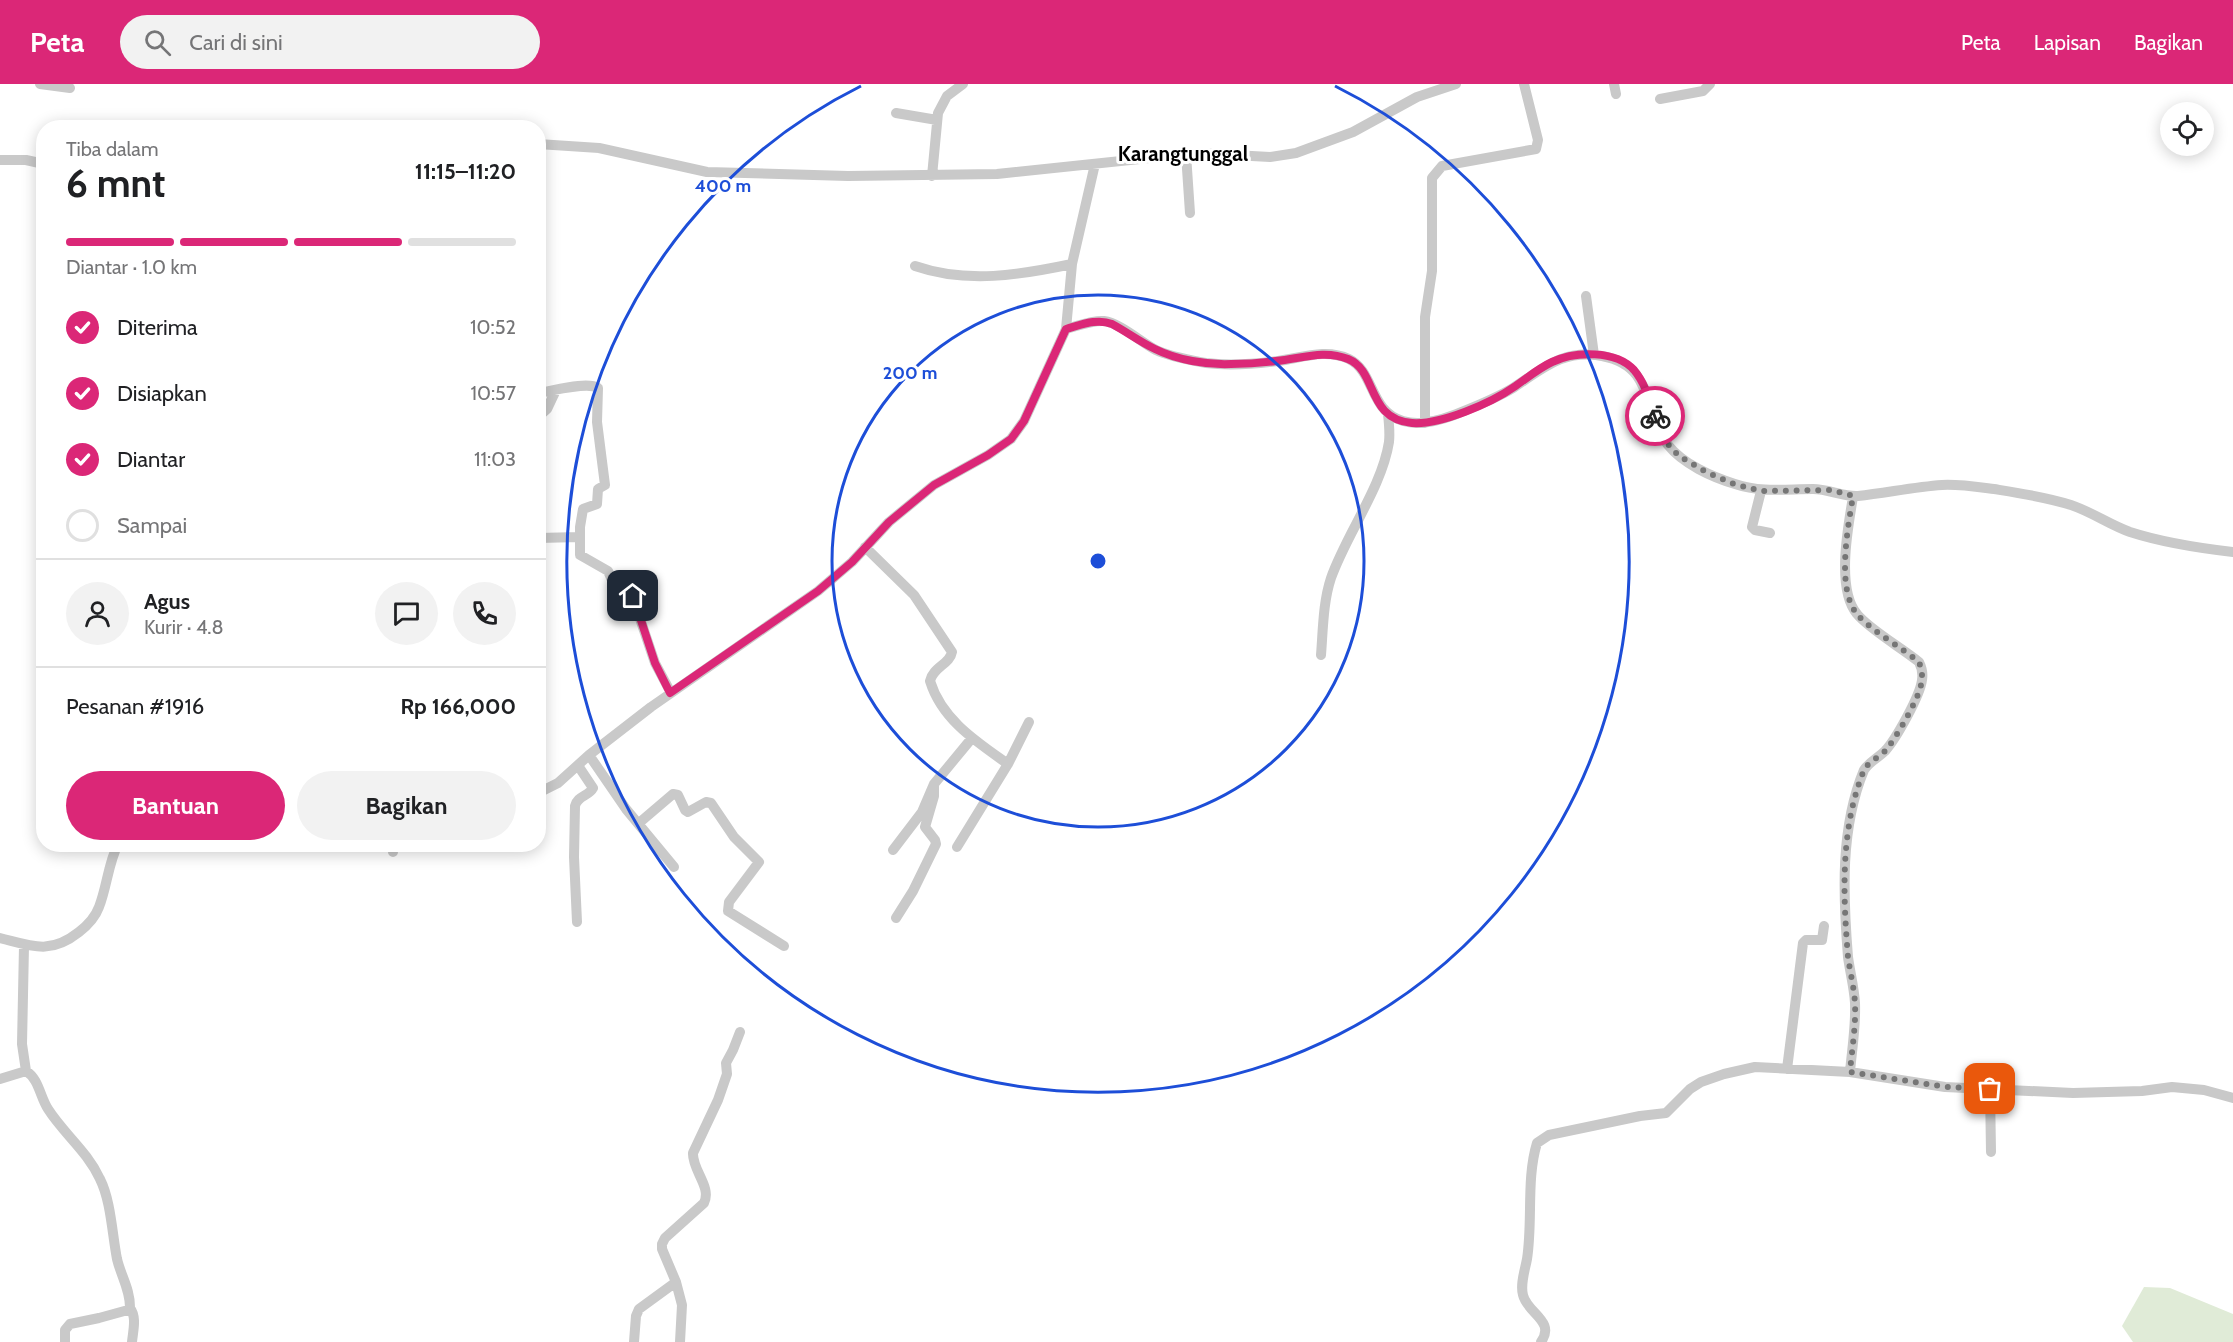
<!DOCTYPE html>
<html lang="id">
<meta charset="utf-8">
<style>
body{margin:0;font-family:Cabin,sans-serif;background:#f2f2f2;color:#202124;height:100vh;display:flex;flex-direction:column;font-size:22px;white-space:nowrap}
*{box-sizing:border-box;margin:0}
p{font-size:20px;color:#757577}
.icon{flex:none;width:33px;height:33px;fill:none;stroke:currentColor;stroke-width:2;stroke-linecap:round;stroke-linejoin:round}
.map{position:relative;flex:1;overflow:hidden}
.sheet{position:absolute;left:36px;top:36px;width:510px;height:732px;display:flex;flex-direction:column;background:#fff;border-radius:24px;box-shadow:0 3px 15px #0003}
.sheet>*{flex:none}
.controls{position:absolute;left:2160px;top:18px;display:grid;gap:12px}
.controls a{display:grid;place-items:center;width:54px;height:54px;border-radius:50%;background:#fff;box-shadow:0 3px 15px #0003;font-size:30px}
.pin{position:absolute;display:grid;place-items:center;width:51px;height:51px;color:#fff;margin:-26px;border-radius:12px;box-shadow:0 3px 9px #0006}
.courier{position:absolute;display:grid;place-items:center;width:60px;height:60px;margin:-30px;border:4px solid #db2777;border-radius:50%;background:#fff;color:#222;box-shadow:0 2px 8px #0007}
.summary em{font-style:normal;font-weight:700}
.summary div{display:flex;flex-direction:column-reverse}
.summary{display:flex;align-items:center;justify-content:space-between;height:102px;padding:0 30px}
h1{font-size:39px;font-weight:700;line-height:45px}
.bar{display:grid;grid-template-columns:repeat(4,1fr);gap:9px 6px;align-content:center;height:72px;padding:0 30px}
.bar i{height:8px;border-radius:4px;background:#e0e0e0}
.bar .current{background:#db2777}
.bar p{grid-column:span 4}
.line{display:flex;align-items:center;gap:15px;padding:0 30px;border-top:2px solid #e0e0e0}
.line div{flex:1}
.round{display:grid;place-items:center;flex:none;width:63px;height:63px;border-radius:32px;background:#f2f2f2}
ol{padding:0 30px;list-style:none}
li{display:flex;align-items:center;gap:18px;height:66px}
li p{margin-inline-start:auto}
li .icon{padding:6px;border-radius:50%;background:#db2777;color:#fff;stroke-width:4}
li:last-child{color:#757577}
li i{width:33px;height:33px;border:3px solid #e0e0e0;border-radius:50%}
.button{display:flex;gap:12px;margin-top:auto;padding:12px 30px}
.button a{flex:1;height:69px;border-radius:36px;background:#db2777;color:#fff;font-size:24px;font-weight:700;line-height:69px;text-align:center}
.button a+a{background:#f2f2f2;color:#202124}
header{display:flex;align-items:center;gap:36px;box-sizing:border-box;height:84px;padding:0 30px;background:#db2777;color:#fff}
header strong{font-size:28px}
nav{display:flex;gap:33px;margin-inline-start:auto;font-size:21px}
.search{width:420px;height:54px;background:#f2f2f2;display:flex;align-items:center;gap:15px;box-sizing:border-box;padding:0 21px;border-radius:33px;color:#757577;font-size:22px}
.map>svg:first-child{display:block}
</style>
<header>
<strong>Peta</strong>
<div class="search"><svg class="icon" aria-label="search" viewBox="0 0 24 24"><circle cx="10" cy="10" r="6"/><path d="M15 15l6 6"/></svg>Cari di sini</div>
<nav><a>Peta</a><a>Lapisan</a><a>Bagikan</a></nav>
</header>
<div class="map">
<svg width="2233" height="1258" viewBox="0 0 2233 1258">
<rect width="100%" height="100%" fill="#fff"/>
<path fill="#e0ebd7" d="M2144,1203L2170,1204L2233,1230V1258H2133L2122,1242Z"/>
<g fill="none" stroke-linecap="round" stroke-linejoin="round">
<path stroke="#c9c9c9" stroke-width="10" d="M40,0L70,4
M1614,0L1616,10
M1660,15L1703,7L1710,0
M896,29L937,36
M538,60L599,64L707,88L848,92L997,90L1197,69L1270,73L1296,69L1353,48L1417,13L1456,0
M1186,70L1190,129
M0,76H26L44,80
M932,92L938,29L947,12L963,0
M915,182C967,200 1020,191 1072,180
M1586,212L1594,271
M1066,245C1078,242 1092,236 1104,237C1120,239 1141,258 1156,266C1171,273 1190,276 1206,279C1230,282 1255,280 1278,277C1301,274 1326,264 1349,275C1375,288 1369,327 1403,337C1420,342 1438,337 1454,331C1474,323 1495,315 1513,304C1544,284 1563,265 1602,272C1656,282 1642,328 1668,361C1683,380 1712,393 1735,400C1762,409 1786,405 1813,405C1828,405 1844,413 1858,412C1886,409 1914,403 1942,401C1958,400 1978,403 1994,405C2019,409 2046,413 2071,421C2092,428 2110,441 2130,448C2164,459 2198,464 2233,468
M538,309C553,307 587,297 598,304L597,338L605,401L598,405L597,420L583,425L580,443V471L608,487L615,503L631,508L655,579L671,609
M538,333L547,325L556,306
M1425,339V233L1432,187V94L1442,82L1536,65L1538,56L1524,0
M1761,407L1752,443L1755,446L1770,449
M538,454L580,453
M865,463L914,511L952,568C950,580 933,583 930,597C942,636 977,658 1008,680
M1321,571C1323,546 1323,518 1331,494C1346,451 1382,403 1389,358C1390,349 1389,339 1388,330
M589,671L626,725L674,783
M538,709L558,699L589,671L651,623L818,507L852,478L889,438L934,401L988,371L1011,355L1024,337L1066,245L1072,180L1095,80
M639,739L673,710L678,711L685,726L688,728L706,718L711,719L734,753L759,778L729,818L728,827L784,862
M393,760V768
M957,763L1008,680L1029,638
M893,766L922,728L934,700L972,654
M896,834L913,807L936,760L935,756L925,743L934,712V700
M577,838L574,773L575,722C577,712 589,712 593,704L579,683
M0,854C32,862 50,871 79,848C88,841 95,834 99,823C107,803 108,780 118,760
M24,862L22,960L26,987C39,995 40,1013 48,1025C64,1050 87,1067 100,1095C111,1117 112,1149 117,1175C121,1192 130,1205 130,1223L128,1226L99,1234L70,1240L65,1246V1258
M1787,985L1803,859L1806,856H1822L1824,842
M1850,988C1852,965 1856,942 1855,919C1854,903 1850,888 1848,873C1843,811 1840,744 1864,686C1870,677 1878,674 1885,667C1896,655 1920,612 1922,596C1923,590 1922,584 1919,578C1902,564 1869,545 1857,530C1836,505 1848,443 1853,413
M0,995L26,987
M1990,1005L1991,1068
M130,1224C137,1233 133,1247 132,1258
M634,1258L636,1232L639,1225L676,1198
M680,1258L682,1221L676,1198L662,1165V1160L665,1154L704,1119C712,1103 692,1086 693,1069L718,1016L727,990L726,979L733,966L740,948
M1541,1258C1556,1237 1527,1229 1523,1211C1520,1200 1525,1186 1527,1175C1533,1137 1526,1095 1537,1059L1549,1051L1640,1032L1666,1029L1690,1005L1701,998L1724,990L1755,983L1850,988L1945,1003L2073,1009L2142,1007L2172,1003L2204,1006L2233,1014"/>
</g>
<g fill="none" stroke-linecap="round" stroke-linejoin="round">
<path stroke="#767676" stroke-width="6" stroke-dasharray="0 10.8" d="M1655,332L1665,357L1679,372L1706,388L1734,400L1761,407L1832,406L1853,412C1848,443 1836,505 1857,530C1869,545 1902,564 1919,578C1922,586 1923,593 1921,601C1918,616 1895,656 1885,667C1878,674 1869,677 1864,686C1840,745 1843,811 1848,873C1850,888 1854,903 1855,919C1856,942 1852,965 1850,988L1946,1003L1990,1005"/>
<path stroke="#db2777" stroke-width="8" d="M633,512L655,579L670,609L818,507L852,478L889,438L934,401L988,371L1011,355L1024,337L1066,245C1081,241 1097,234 1112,240C1127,248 1140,258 1155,265C1177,276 1207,281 1231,280C1246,280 1261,279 1276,277C1300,275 1324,265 1348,275C1378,287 1366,335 1412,339C1441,341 1491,319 1514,303C1527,294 1539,284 1552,278C1575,267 1616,266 1634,286C1645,299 1650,317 1655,332"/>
</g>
<g fill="none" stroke="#1d4ed8" stroke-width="3">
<circle cx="1098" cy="477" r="266"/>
<path d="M1335 2A531 531 0 1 1 861 2"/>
</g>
<g text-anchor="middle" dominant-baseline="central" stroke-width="6" stroke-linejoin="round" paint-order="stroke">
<g font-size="21" font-weight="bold" fill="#000" stroke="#fff">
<text x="1183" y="69">Karangtunggal</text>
</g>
</g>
<circle cx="1098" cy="477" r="9" fill="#1d4ed8" stroke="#fff" stroke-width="3"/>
<g font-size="18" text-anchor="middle" font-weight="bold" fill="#1d4ed8" stroke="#fff" stroke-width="6" stroke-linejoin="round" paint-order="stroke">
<text x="723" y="108">400 m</text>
<text x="910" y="295">200 m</text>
</g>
</svg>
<div class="controls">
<a><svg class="icon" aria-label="locate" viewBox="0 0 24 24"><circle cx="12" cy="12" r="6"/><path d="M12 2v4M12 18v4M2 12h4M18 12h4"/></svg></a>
</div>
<div class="pin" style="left:1990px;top:1005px;background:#ea580c"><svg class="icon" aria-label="bag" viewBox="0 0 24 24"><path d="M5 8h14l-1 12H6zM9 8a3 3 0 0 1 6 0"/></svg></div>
<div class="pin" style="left:633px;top:512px;background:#1f2937"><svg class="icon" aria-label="home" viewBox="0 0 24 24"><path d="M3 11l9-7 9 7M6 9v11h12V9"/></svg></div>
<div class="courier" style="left:1655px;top:332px"><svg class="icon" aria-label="bike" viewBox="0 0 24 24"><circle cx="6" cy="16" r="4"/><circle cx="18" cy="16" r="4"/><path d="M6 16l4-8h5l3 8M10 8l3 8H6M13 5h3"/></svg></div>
<section class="sheet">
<div class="summary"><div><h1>6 mnt</h1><p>Tiba dalam</p></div><em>11:15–11:20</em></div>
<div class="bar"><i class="current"></i><i class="current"></i><i class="current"></i><i></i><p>Diantar · 1.0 km</p></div>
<ol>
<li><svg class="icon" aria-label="check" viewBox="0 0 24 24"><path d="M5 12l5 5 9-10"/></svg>Diterima<p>10:52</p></li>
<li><svg class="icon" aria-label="check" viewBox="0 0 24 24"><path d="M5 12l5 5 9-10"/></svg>Disiapkan<p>10:57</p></li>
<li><svg class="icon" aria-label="check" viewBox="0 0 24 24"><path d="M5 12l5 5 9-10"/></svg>Diantar<p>11:03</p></li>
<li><i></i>Sampai</li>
</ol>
<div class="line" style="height:108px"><a class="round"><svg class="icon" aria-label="person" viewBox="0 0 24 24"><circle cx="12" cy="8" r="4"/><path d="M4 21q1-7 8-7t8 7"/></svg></a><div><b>Agus</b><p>Kurir · 4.8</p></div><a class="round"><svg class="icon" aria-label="chat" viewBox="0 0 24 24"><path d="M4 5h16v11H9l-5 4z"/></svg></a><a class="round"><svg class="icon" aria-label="phone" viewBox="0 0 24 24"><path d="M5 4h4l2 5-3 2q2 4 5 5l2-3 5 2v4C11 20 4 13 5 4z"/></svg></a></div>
<div class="line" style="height:78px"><div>Pesanan #1916</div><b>Rp 166,000</b></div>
<div class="button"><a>Bantuan</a><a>Bagikan</a></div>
</section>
</div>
